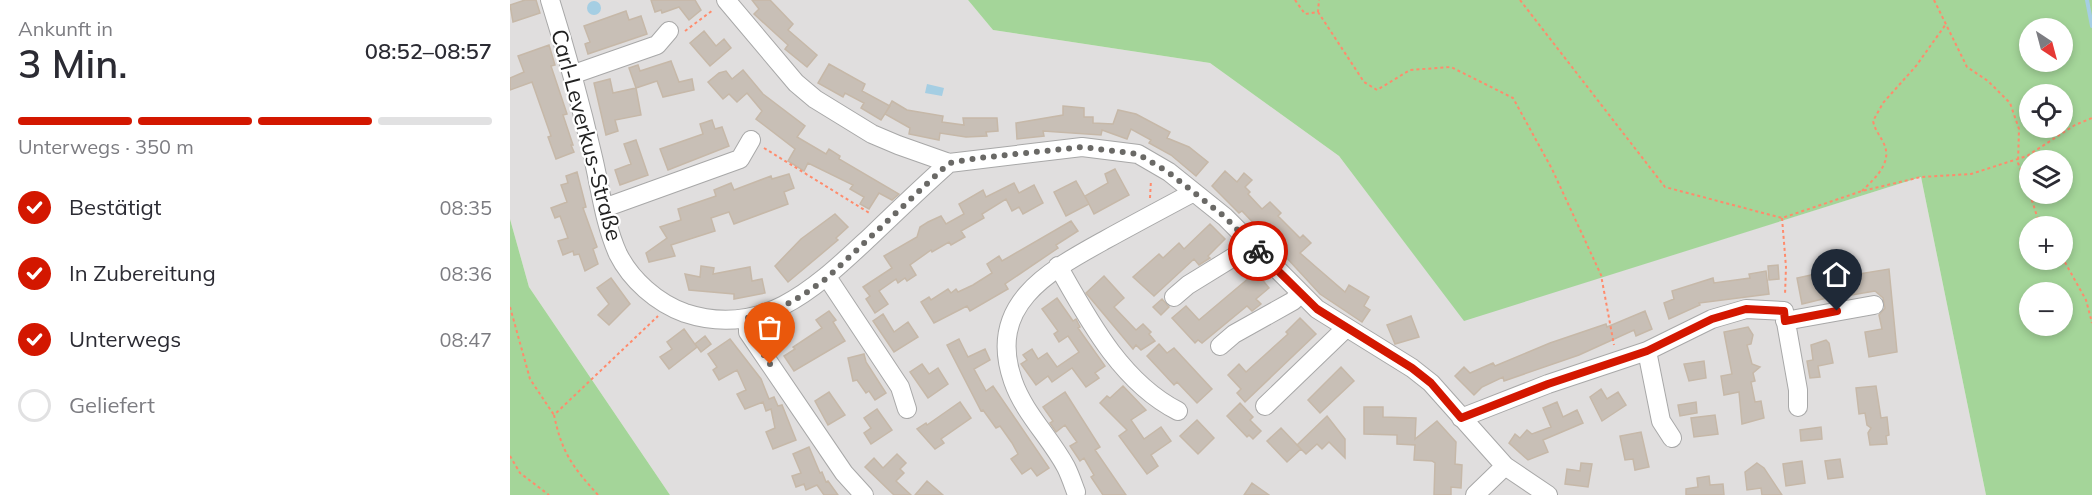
<!DOCTYPE html>
<html lang="de">
<meta charset="utf-8">
<style>
body{margin:0;font-family:Mulish,sans-serif;background:#f7f7f7;color:#2b2b33;height:100vh;display:flex;flex-direction:column;font-size:22px;white-space:nowrap}
*{box-sizing:border-box;margin:0}
p{font-size:20px;color:#7c7c81}
.icon{flex:none;width:33px;height:33px;fill:none;stroke:currentColor;stroke-width:2;stroke-linecap:round;stroke-linejoin:round}
.map{position:relative;flex:1;overflow:hidden}
.details{display:flex;flex-direction:column;background:#fff;width:510px}
.details>*{flex:none}
.needle{width:39px;rotate:144deg}
.buttons{position:absolute;left:1509px;top:18px;display:grid;gap:12px}
.buttons a{display:grid;place-items:center;width:54px;height:54px;border-radius:50%;background:#fff;box-shadow:0 3px 9px #0003;font-size:30px}
.pin{position:absolute;display:grid;place-items:center;width:51px;height:51px;color:#fff;margin:-62px -26px;border-radius:50% 50% 50% 0;rotate:-45deg;box-shadow:0 0 6px #0007}
.pin .icon{rotate:45deg}
.courier{position:absolute;display:grid;place-items:center;width:60px;height:60px;margin:-30px;border:4px solid #d31700;border-radius:50%;background:#fff;color:#222;box-shadow:0 2px 8px #0007}
.headline em{font-style:normal;font-weight:600}
.headline div{display:flex;flex-direction:column-reverse}
.headline{display:flex;align-items:center;justify-content:space-between;height:102px;padding:0 18px}
h1{font-size:39px;font-weight:600;line-height:45px}
.bar{display:grid;grid-template-columns:repeat(4,1fr);gap:9px 6px;align-content:center;height:72px;padding:0 18px}
.bar i{height:8px;border-radius:4px;background:#e1e1e2}
.bar .active{background:#d31700}
.bar p{grid-column:span 4}
ol{padding:0 18px;list-style:none}
li{display:flex;align-items:center;gap:18px;height:66px}
li p{margin-inline-start:auto}
li .icon{padding:6px;border-radius:50%;background:#d31700;color:#fff;stroke-width:4}
li:last-child{color:#7c7c81}
li i{width:33px;height:33px;border:3px solid #e1e1e2;border-radius:50%}
main{display:flex;flex:1;min-height:0}
.map>svg:first-child{display:block}
</style>
<main>
<section class="details">
<div class="headline"><div><h1>3 Min.</h1><p>Ankunft in</p></div><em>08:52–08:57</em></div>
<div class="bar"><i class="active"></i><i class="active"></i><i class="active"></i><i></i><p>Unterwegs · 350 m</p></div>
<ol>
<li><svg class="icon" aria-label="check" viewBox="0 0 24 24"><path d="M5 12l5 5 9-10"/></svg>Bestätigt<p>08:35</p></li>
<li><svg class="icon" aria-label="check" viewBox="0 0 24 24"><path d="M5 12l5 5 9-10"/></svg>In Zubereitung<p>08:36</p></li>
<li><svg class="icon" aria-label="check" viewBox="0 0 24 24"><path d="M5 12l5 5 9-10"/></svg>Unterwegs<p>08:47</p></li>
<li><i></i>Geliefert</li>
</ol>
</section>
<div class="map">
<svg width="1582" height="495" viewBox="0 0 1582 495">
<rect width="100%" height="100%" fill="#f2f0e7"/>
<path fill="#e0dede" d="M0,0H458L483,30L700,63L829,156L954,320L1411,177L1476,495H160L19,287L0,219Z"/>
<path fill="#a4d599" fill-rule="evenodd" d="M458,0H1582V495H1476L1411,177L954,321L829,156L700,63L483,30ZM1520,28H1552V62H1520ZM1520,94H1552V128H1520ZM1520,160H1552V194H1520ZM1520,226H1552V260H1520ZM1520,292H1552V326H1520Z
M0,219L19,287L160,495H0Z"/>
<path fill="#a5cee3" d="M77 8a7 7 0 1 1 14 0a7 7 0 1 1-14 0Z
M417,84L434,88L432,96L415,93Z"/>
<g fill="none" stroke-linecap="round" stroke-linejoin="round">
<path stroke="#a5cee3" stroke-width="4" d="M1577,0L1582,26"/>
</g>
<path fill="#c8bfb6" stroke="#c6b8a8" stroke-width="1.5" d="M15,0H26L30,13L3,22L0,5Z
M141,0H185L191,10L179,20L169,7L152,13L151,10L145,12Z
M242,0H260L283,24L278,30L307,55L297,67L275,49L278,45L244,14L249,9Z
M116,11L119,20L131,16L137,34L78,54L75,44L80,42L74,26Z
M194,31L206,46L214,39L221,48L200,66L180,43Z
M39,45L45,65L41,66L57,114L53,115L63,145H61L64,152L46,159L38,137L41,136L22,82L0,90V78L14,72L8,56Z
M161,61L169,82L182,79L184,90L153,97L147,81L126,88L119,68L128,65L130,71Z
M319,64L355,84L352,91L380,106L371,120L351,108L354,103L335,93L333,97L308,83Z
M233,70L253,94L295,126L287,137L316,154L319,149L330,156L329,159L389,194L382,200L369,193L359,209L350,204L354,197L340,189L343,185L298,163L294,171L278,161L285,149L246,119L252,111L237,93L227,102L219,94L213,99L198,82L209,73L216,71L222,79Z
M100,79L103,93L126,88L131,115L105,120L108,131L96,135L84,83Z
M382,101L397,110L433,116L432,122L454,125L453,118H487L488,131L476,132L477,136L456,137L430,133L429,140L399,134L400,128L375,114Z
M553,106L574,108V117H583V123L603,124L608,110L626,114L660,132L657,138L679,147L698,162L686,176L661,155L639,143L641,140L621,129L617,139L592,130L591,135L533,131L534,136L507,139L506,123L553,115Z
M202,120L205,129L212,127L219,146L158,170L150,149L193,134L190,124Z
M126,140L138,175L110,185L105,170L121,164L114,144Z
M605,169L619,195L584,214L575,196L598,183L595,174Z
M715,171L727,182L734,173L742,180L735,187L740,192L738,194L752,209L760,202L771,213L768,216L790,238L793,235L801,243L790,253L806,267L835,292L839,285L859,297L854,306L860,310L852,322L810,294L763,243L760,245L749,233L751,231L732,211L729,213L702,186Z
M67,172L76,207L73,208L87,247L83,249L88,264L75,271L69,254L64,255L63,251L53,255L48,241L58,238L50,216L45,218L41,208L57,202L51,185L58,183L56,176Z
M279,174L284,188L274,192L278,204L224,224L219,212L201,218L205,231L161,245L165,256L139,262L136,253L157,238L150,227L171,220L168,209L206,196L204,190L221,183L224,190L261,176L262,179Z
M566,181L579,204L556,216L544,192Z
M504,183L509,193L524,185L533,203L513,214L509,207L502,211L496,199L472,214L474,218L451,231L455,237L441,245L439,242L422,252L421,250L400,265L406,275L397,281L395,278L388,283L386,279L369,291L378,304L365,313L356,299L360,296L353,287L382,268L374,256L407,237L410,227L418,222L431,216L436,224L454,214L449,204L473,190L476,197Z
M325,214L338,227L326,238L328,240L278,282L265,266L291,239Z
M561,221L568,231L546,245L548,248L495,284L498,289L460,311L457,306L424,323L411,302L419,297L421,300L438,289L441,293L446,289L448,292L463,285L482,273L477,264L489,256L492,261Z
M700,224L715,239L698,256L700,258L689,265L684,259L644,296L623,277L649,254L653,258L669,243L674,249Z
M1268,265L1269,279L1259,280L1258,266Z
M191,266L204,268L203,274L240,267L242,281L252,279L255,293L224,299V294L179,290L175,274L190,277Z
M1379,269L1387,352L1359,357L1355,332L1372,329L1369,315L1375,308L1373,298L1365,291L1330,297L1329,295L1292,304L1287,278L1306,274L1308,287L1327,283L1325,274L1348,270L1349,274Z
M1256,271L1259,294L1189,303L1190,305L1159,319L1154,303L1164,299L1162,291L1203,278L1204,283L1240,278L1239,274Z
M746,272L759,288L746,299L751,304L742,311L737,306L692,343L688,340L685,343L662,318L676,306L689,320Z
M594,276L614,298L604,307L626,330L633,324L641,332L639,334L645,341L631,350L626,345L623,349L576,293Z
M101,278L120,304L99,325L88,315L99,304L87,288Z
M547,298L563,321L566,319L570,327L568,328L595,366L585,373L589,378L576,387L562,368L542,382L538,376L526,385L511,364L517,360L513,355L522,349L528,359L537,353L547,367L569,352L558,336L549,342L544,334L548,331L532,309Z
M652,299L659,307L651,315L643,307Z
M319,311L326,320L323,322L335,341L284,371L274,356L285,349L283,347L312,328L306,320Z
M1135,311L1142,329L1126,336L1124,330L1069,355L994,381L993,377L972,387L964,395L945,376L954,367L960,373L983,363L985,366L1040,343L1096,324L1097,327Z
M373,314L384,332L398,322L408,337L384,352L363,321Z
M901,316L909,337L885,344L877,325Z
M790,318L806,334L735,402L727,393L731,389L718,375L729,364L736,372L778,334L776,332Z
M1238,327L1243,335L1241,344L1237,345L1242,364L1250,367L1243,373L1245,381L1241,382L1245,402L1251,401L1254,418L1232,424L1229,392L1214,395L1211,376L1222,374L1214,332Z
M174,329L187,347L159,369L150,357L162,349L157,342Z
M195,336L201,344L191,352L185,344Z
M220,339L251,379L259,399L264,397L268,406L272,405L286,440L263,449L256,432L265,428L261,409L256,411L253,402L235,409L227,394L236,390L227,370L209,380L203,370L207,367L198,354Z
M449,339L458,357L475,349L480,360L464,369L476,391L483,386L539,468L527,476L521,468L512,474L501,459L508,454L502,443L490,426L486,428L473,410L471,411L437,345Z
M1316,340L1319,343L1323,363L1308,366L1310,377L1300,378L1297,361L1303,360L1301,345Z
M649,344L657,353L664,348L702,389L687,403L667,382L664,385L637,356Z
M354,354L356,362L376,393L365,400L359,391L356,393L347,380L343,381L338,358Z
M1194,361L1196,378L1179,381L1174,364Z
M412,364L419,374L428,368L438,384L418,398L400,372Z
M831,367L844,381L810,413L798,400Z
M613,386L636,410L621,420L634,439L651,427L661,441L641,455L648,466L637,474L609,436L617,430L590,403L597,396L600,398Z
M1366,386L1371,418L1377,417L1379,435L1376,436L1377,444L1360,445L1358,433L1361,428L1357,425L1355,413L1349,414L1346,388Z
M1091,389L1097,399L1108,392L1116,405L1092,421L1080,397Z
M319,392L335,415L318,425L305,401Z
M555,392L590,447L585,450L616,495H593L581,477L584,475L574,458L570,461L560,446L567,442L555,425L546,432L540,423L543,421L533,407Z
M450,402L461,418L431,439L434,443L425,449L407,429L416,423L417,425Z
M1047,402L1053,417L1067,410L1073,423L1033,440L1038,452L1018,460L999,443L1005,434L1010,438L1017,430L1022,434L1041,427L1033,408Z
M1186,402L1187,413L1170,416L1168,405Z
M730,403L743,417L740,420L751,431L743,439L739,435L737,437L717,416Z
M854,407H873V417L906,418L905,439L927,421L946,442L945,464L952,465L951,488L941,487V495H924L925,463L922,461L904,460L905,445L887,444V435L854,434Z
M367,409L382,430L361,444L354,433L361,428L354,418Z
M1205,415L1208,434L1184,437L1181,418Z
M817,416L835,439V458L819,442L812,449L807,444L796,454L787,445Z
M687,420L704,438L688,454L670,436Z
M1311,427L1312,439L1291,441L1290,430Z
M771,428L791,449L777,462L757,441Z
M1131,432L1139,467L1125,470L1123,459L1115,460L1110,436Z
M299,447L310,473L312,472L316,482L318,481L328,495H314L307,485L296,490L294,484L286,487L282,476L291,473L283,454Z
M387,454L396,463L390,469L394,473L386,481L401,495H384L355,467L364,458L373,468Z
M1330,459L1333,477L1318,479L1315,461Z
M1292,461L1295,483L1276,486L1273,464Z
M1071,463L1082,464L1078,487L1055,484L1057,469L1070,471Z
M1247,463L1254,468L1272,495H1252L1251,488L1237,490L1235,472Z
M1199,476L1200,485L1213,484L1214,495H1176V489L1188,487L1187,478Z
M417,481L433,495H405Z
M742,483L759,495H734Z"/>
<g fill="none" stroke-linecap="round" stroke-linejoin="round">
<defs>
<path id="minor" d="M40,0C56,51 70,101 82,153C90,185 94,223 108,254C121,280 147,303 175,313C254,339 306,287 360,237C386,212 412,187 439,163
M216,0L286,83L305,99L362,134L388,145L439,163L572,147L628,154L659,172L715,217L807,309L902,368L921,383L995,466L1038,495
M64,74L147,45L159,31
M94,208L230,159L241,140
M548,266C578,319 611,382 668,411
M317,277L390,387L397,409
M664,297L678,285L743,245
M238,318V332L334,473L354,495
M1275,321L1364,305
M710,346L724,334L783,301L789,294
M1137,351L1151,421L1162,438
M755,406L836,328
M951,418L1038,384L1137,351L1202,319L1236,309L1274,311L1288,390V407
M566,492C563,484 560,475 556,467C540,437 514,413 503,381C476,304 539,271 595,240C624,224 654,208 684,192
M965,495L995,466"/>
</defs>
<use href="#minor" stroke="#a8a8a8" stroke-width="20"/>
<path stroke="#ff8b6c" stroke-width="2" stroke-dasharray="3 3" stroke-linecap="butt" d="M785,0L795,14L808,12L809,0
M1010,0L1155,187L1272,218L1352,191L1411,177L1461,174L1517,156L1565,125L1582,118
M1424,0L1457,67L1478,81L1500,103L1509,129L1508,163L1520,191
M808,12L854,82L867,90L900,70L941,67L1003,98L1042,169L1091,275L1104,345
M175,31L203,10
M254,148L361,214
M1352,191C1365,178 1384,162 1373,142C1369,134 1365,130 1363,121L1373,103L1406,66L1436,24
M1520,194L1530,226
M640,198L641,180
M1272,218L1276,267L1275,295
M1552,257L1576,300L1582,323
M0,307L20,379L44,415
M0,456L10,473L39,495
M88,495C62,466 52,453 44,415L148,316"/>
<use href="#minor" stroke="#fff" stroke-width="18"/>
</g>
<g fill="none" stroke-linecap="round" stroke-linejoin="round">
<path stroke="#6a6966" stroke-width="6" stroke-dasharray="0 10.8" d="M260,364L238,332L237,318L267,310L293,295L317,278L439,163L469,158L572,147L628,154L658,172L715,217L748,251"/>
<path stroke="#d31700" stroke-width="8" d="M748,251L807,309L902,368L921,383L951,418L1038,384L1137,351L1202,319L1236,309L1274,311L1275,321L1327,311"/>
</g>
<g text-anchor="middle" dominant-baseline="central" stroke-width="4.5" stroke-linejoin="round" paint-order="stroke">
<g font-size="22" fill="#212121" stroke="#fff">
<text transform="translate(77 135) rotate(75)">Carl-Leverkus-Straße</text>
</g>
</g>
</svg>
<div class="buttons">
<a><svg class="needle" viewBox="-14 -14 28 28"><path d="M0-13l5 13h-10z" fill="#e53935"/><path d="M0 13l5-13h-10z" fill="#7c7c81"/></svg></a>
<a><svg class="icon" aria-label="locate" viewBox="0 0 24 24"><circle cx="12" cy="12" r="6"/><path d="M12 2v4M12 18v4M2 12h4M18 12h4"/></svg></a>
<a><svg class="icon" aria-label="layers" viewBox="0 0 24 24"><path d="M12 4l9 5-9 5-9-5zM3 14l9 5 9-5"/></svg></a>
<a>+</a>
<a>−</a>
</div>
<div class="pin" style="left:260px;top:364px;background:#ea580c"><svg class="icon" aria-label="bag" viewBox="0 0 24 24"><path d="M5 8h14l-1 12H6zM9 8a3 3 0 0 1 6 0"/></svg></div>
<div class="pin" style="left:1327px;top:311px;background:#1f2937"><svg class="icon" aria-label="home" viewBox="0 0 24 24"><path d="M3 11l9-7 9 7M6 9v11h12V9"/></svg></div>
<div class="courier" style="left:748px;top:251px"><svg class="icon" aria-label="bike" viewBox="0 0 24 24"><circle cx="6" cy="16" r="4"/><circle cx="18" cy="16" r="4"/><path d="M6 16l4-8h5l3 8M10 8l3 8H6M13 5h3"/></svg></div>
</div>
</main>
